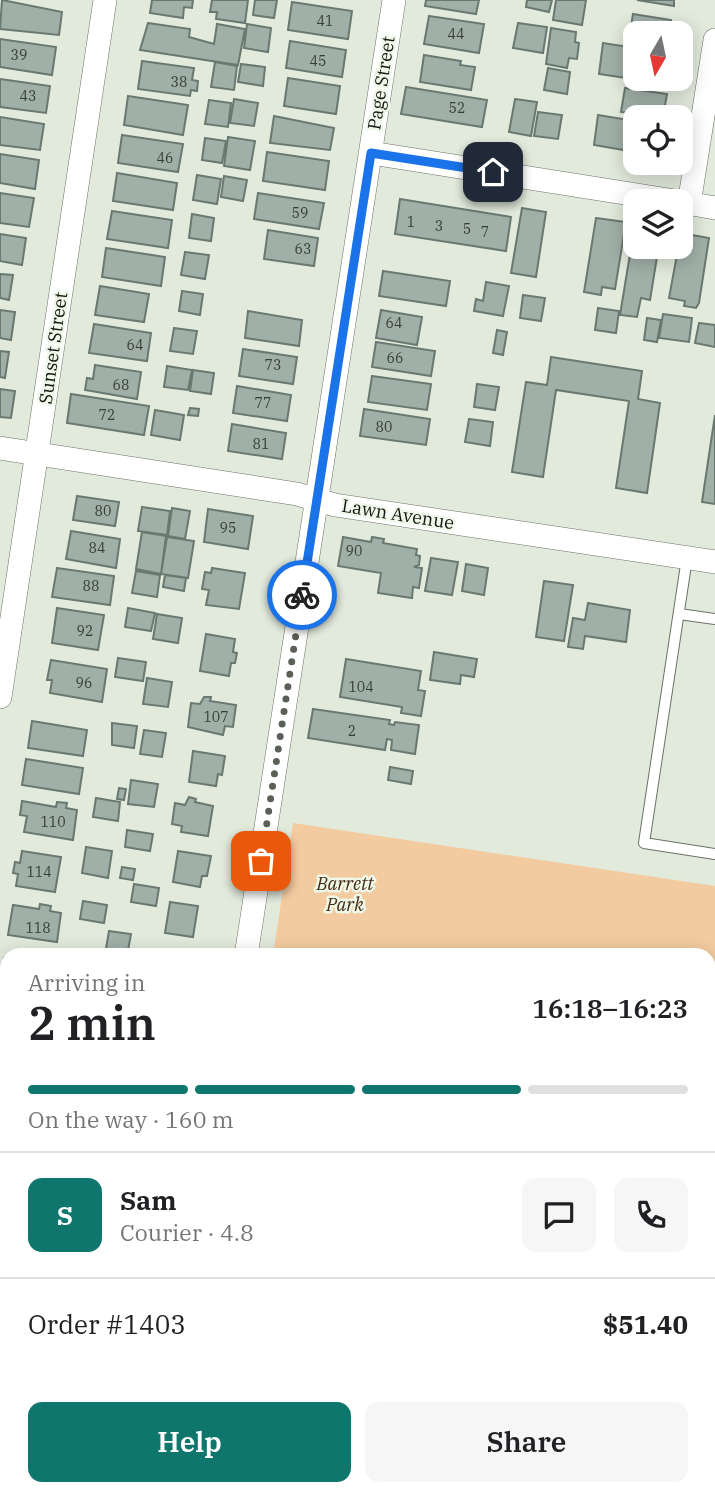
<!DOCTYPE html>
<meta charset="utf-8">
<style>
body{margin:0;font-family:"IBM Plex Serif",serif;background:#f6f6f6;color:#202124;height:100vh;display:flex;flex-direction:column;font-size:26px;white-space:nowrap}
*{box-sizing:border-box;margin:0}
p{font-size:23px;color:#757577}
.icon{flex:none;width:38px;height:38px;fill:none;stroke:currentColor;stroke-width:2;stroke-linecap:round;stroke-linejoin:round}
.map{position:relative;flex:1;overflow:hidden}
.details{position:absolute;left:0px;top:948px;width:716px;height:548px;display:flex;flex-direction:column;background:#fff;border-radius:21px 21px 0 0;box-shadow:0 4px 18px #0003}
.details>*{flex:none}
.needle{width:46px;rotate:189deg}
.fabs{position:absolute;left:623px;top:21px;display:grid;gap:14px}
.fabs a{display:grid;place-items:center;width:70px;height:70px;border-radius:14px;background:#fff;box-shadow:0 4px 18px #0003;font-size:35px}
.pin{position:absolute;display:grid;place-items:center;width:60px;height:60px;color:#fff;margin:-30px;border-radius:14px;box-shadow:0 4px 10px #0006}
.courier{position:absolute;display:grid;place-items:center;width:70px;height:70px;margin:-35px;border:5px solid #1a73e8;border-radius:50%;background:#fff;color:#222;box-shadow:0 2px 9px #0007}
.overview em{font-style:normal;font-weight:600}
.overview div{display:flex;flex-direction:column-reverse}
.overview{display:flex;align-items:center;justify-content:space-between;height:119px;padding:0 28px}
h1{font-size:46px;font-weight:600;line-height:52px}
.bar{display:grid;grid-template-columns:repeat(4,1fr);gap:10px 7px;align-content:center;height:84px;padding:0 28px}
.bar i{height:9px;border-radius:5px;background:#e0e0e0}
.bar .current{background:#0f766e}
.bar p{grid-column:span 4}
.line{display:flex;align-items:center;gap:18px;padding:0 28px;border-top:2px solid #e0e0e0}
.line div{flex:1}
.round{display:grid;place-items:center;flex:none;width:74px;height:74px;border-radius:14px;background:#f6f6f6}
.button{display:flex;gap:14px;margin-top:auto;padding:14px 28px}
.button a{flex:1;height:80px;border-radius:14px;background:#0f766e;color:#fff;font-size:28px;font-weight:600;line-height:80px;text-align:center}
.button a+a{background:#f6f6f6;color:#202124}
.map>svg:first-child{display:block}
</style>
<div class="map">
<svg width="715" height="1496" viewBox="0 0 715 1496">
<rect width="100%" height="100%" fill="#e2eadc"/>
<path fill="#f3cba0" d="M293,823L715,886V1146L709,1145V956L273,955Z"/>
<path fill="#a0b0a8" stroke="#697870" stroke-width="2" d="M2,0L62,12L59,35L0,29Z
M152,0H193L192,8L184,7L183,18L150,13Z
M212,0H248L245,23L216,19L217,12H210Z
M255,0H277L274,18L253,15Z
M426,0H479L476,14L425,6Z
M527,0H552L549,12L526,7Z
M556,0H586L582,25L553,20Z
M637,0H674V6Z
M292,2L352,11L348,39L288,30Z
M633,14L671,20L669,33H635V39L629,38Z
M429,16L484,24L479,53L424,44Z
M148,23L190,29L189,37L214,44L217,24L245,29L238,65L140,50Z
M518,23L547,27L543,53L513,48Z
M247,24L271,28L268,52L244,48Z
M551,28L576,32L575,42L579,43L577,59L569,58L567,68L546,64Z
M0,39L56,47L52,75L0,67Z
M290,41L346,50L342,77L286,68Z
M603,43L635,48V79H667L666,84L599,74Z
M424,55L461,61L460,65L475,67L471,90L420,82Z
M142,61L194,68L192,80L198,81L197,91L191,90L190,96L138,89Z
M215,62L237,66L234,90L211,87Z
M241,64L265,67L263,86L238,82Z
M548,68L570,72L567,94L544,90Z
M288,78L340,86L336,114L284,106Z
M0,79L50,86L46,113L0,107Z
M406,87L487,100L482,127L401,114Z
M625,88L667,94L663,117L621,112Z
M128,96L188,105L183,135L124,125Z
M234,99L258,103L254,126L230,123Z
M515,99L537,102L531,136L509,132Z
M209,100L231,103L228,127L205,124Z
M538,112L562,115L558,139L534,136Z
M598,115L635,121V152L594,145Z
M274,116L334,128L330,150L270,143Z
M0,117L44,124L40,150L0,145Z
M122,135L183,144L178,172L118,163Z
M228,137L255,141L250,170L224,166Z
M205,138L226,141L222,163L202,160Z
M267,152L329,161L325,190L263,181Z
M0,154L39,160L35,189L0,183Z
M117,173L177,183L173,210L113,201Z
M197,175L221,179L217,204L193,200Z
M224,176L247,180L243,201L221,197Z
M0,193L34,198L29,227L0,223Z
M258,193L324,203L319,229L254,219Z
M400,199L511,217L506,251L395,234Z
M522,208L546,212L536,277L511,273Z
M112,211L172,220L168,248L107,239Z
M192,214L214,218L211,241L189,238Z
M596,218L626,222L615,289L602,287L601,295L584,292Z
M268,230L318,238L314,266L264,259Z
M681,233L709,238L699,303L696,308L684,306L685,301L669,298Z
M0,234L26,238L22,265L0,261Z
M106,248L165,257L161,286L102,277Z
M631,248L646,250L645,255L657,257L650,300L641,298L637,317L620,315Z
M185,252L209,255L205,279L181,275Z
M383,271L450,281L446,306L379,296Z
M0,274L13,275L9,300L0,298Z
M486,282L509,286L503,316L474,311L476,299L483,301Z
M100,286L149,294L144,322L95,315Z
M182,291L203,294L200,315L179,311Z
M523,295L545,298L541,321L520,318Z
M598,308L619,311L616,333L595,330Z
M0,310L15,312L11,340L0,338Z
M381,310L422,317L417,345L376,338Z
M248,311L302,320L299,346L245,338Z
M663,314L692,318L689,342L659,338Z
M647,318L661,320L657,342L644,340Z
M699,323L715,325V347L695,343Z
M94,324L151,333L147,361L89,353Z
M174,328L197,331L193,354L170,351Z
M497,330L507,332L503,355L493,353Z
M376,342L435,351L431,376L372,367Z
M243,349L297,357L293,384L239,376Z
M0,351L9,352L5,378L0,377Z
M551,357L642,371L638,399L660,403L647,493L616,488L629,401L556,390L543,477L512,472L526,382L547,385Z
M95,365L141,372L137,399L85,390L87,378L93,379Z
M167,366L192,370L188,390L164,387Z
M193,370L214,373L211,394L190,391Z
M372,376L431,384L427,410L368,402Z
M477,384L499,387L495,410L474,407Z
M237,386L291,395L287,421L233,413Z
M0,389L15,391L11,418L0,417Z
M71,394L149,406L144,435L67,423Z
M190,408L199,409L198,416L188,415Z
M364,409L430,419L426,445L360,436Z
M155,410L184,415L180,440L151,435Z
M715,415V504L702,502Z
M469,419L493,422L490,446L465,442Z
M232,424L286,433L282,459L228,451Z
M77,496L119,502L115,526L73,520Z
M142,507L170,511L167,535L138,531Z
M172,508L190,511L185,539L168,536Z
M208,509L253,516L248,549L204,542Z
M71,531L120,539L116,568L66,559Z
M142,532L166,536L161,574L136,569Z
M167,537L194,541L188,578L161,574Z
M343,537L371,542L372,537L384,539L383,543L417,549L416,555L420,556L419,565L414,567L422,568L419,588L413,587L412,598L378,593L381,573L338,566Z
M431,558L458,562L452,595L425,591Z
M466,564L488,568L484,595L462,591Z
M57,568L114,576L110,605L52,597Z
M212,568L245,573L239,609L206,605L209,590L202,589L205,572L211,573Z
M136,571L160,575L157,597L132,593Z
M165,575L186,578L184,591L163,587Z
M544,581L573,585L564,641L536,637Z
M588,603L630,610L626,642L585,636L583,649L568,647L573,618L585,620Z
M57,608L104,615L98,650L52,643Z
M128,608L155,613L151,631L125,627Z
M157,614L182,618L178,643L153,639Z
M206,634L235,639L233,652L237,653L235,663H231L229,676L200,671Z
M434,652L477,659L474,677L461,675L460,684L430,680Z
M118,658L146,662L143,681L115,677Z
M346,659L421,671L418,690L425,691L421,716L401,713L402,707L340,697Z
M51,660L107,669L102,702L50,693L52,680H47Z
M147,678L172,682L168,707L143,704Z
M204,697H211L210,701L236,705L233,727L225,726L223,735L188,727L191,703L200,704Z
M313,709L390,720L389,724L394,725L395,722L419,725L415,754L391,750L392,740L387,739L385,750L308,738Z
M32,721L87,730L83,756L28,748Z
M112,723L137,726L134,748L112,745Z
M144,730L166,733L162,757L140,754Z
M193,751L225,756L222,775L218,774L216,786L189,782Z
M26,759L83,768L79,794L22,785Z
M390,767L413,771L411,784L388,780Z
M131,780L158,784L154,807L128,804Z
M119,788L126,789L124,800L117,799Z
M189,797L196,799L195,802L213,806L208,836L181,832L182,826L172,824L175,803L185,805Z
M96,798L120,802L118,821L93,817Z
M22,801L56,807L57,802L67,803L66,808L77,810L73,840L24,832L27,816L20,815Z
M127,830L153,834L150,851L125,847Z
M86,847L112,851L108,878L82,873Z
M22,851L61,857L55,892L16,886L18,874L13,873L15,862L20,863Z
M178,851L211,856L207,876H202L200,887L173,882Z
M122,867L135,869L133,880L120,878Z
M134,884L159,888L156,906L131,902Z
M83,901L107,905L104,923L80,919Z
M170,902L198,906L193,937L165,933Z
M40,904L51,906L50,911L61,913L57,942L8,935L13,905L39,909Z
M109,931L131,934L127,956L105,954Z
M69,950L96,954L95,956H68Z
M162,952L187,956H162Z
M4,958L7,959V993L3,992L5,981H1Z
M0,1003L7,1004V1038L0,1037Z
M709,1289L715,1290V1314H709Z
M709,1330L715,1331V1365L709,1364Z
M709,1380L715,1381V1413L709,1412Z
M714,1417H715V1459L709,1458V1430L712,1431Z
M709,1482L715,1483V1496H691L692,1489H709Z
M141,1489H175L174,1496H140Z
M283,1489H319L318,1496H282Z
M393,1489H426L430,1491L429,1496H393Z
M536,1489H568L567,1496H535Z"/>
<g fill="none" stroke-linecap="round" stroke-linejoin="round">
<defs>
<path id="service" d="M687,558L644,843L715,854
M679,614L715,619"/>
<path id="minor" d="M371,153L675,201
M681,202L715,208
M689,204L715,40
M0,448L297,494L335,505L715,562
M0,697L105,0
M246,956L394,0
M0,1064L7,1065
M709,1169L715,1170
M225,1496L226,1489
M479,1496L480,1489"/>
</defs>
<use href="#service" stroke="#6b7266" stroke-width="12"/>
<use href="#minor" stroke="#6b7266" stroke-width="24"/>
<use href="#service" stroke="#fff" stroke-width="10"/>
<use href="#minor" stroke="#fff" stroke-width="23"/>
</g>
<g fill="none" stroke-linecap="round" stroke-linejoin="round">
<path stroke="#5b6057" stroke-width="7" stroke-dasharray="0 12.6" d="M261,861L302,595"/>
<path stroke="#1a73e8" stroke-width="9" d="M302,595L371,153L493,172"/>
</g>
<g text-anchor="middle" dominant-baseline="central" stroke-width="5" stroke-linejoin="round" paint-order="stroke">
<g font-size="14" fill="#363c36">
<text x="325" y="21">41</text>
<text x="456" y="34">44</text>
<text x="19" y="55">39</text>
<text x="318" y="61">45</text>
<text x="179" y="82">38</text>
<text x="28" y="96">43</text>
<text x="457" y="108">52</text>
<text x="165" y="158">46</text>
<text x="300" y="213">59</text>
<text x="411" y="222">1</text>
<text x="439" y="226">3</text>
<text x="467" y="229">5</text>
<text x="485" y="232">7</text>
<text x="303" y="249">63</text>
<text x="394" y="323">64</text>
<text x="135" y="345">64</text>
<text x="395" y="358">66</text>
<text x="273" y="365">73</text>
<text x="121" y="385">68</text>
<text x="263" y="403">77</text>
<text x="107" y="415">72</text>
<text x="384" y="427">80</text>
<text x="261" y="444">81</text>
<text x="103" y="511">80</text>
<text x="228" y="528">95</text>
<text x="97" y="548">84</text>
<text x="354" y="551">90</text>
<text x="91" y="586">88</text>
<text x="85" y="631">92</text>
<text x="84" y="683">96</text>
<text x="361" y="687">104</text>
<text x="216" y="717">107</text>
<text x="352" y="731">2</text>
<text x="53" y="822">110</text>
<text x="39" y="872">114</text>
<text x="38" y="928">118</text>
</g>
<g font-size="18" fill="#121510" stroke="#eff8e9">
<text transform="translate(381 83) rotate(-81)">Page Street</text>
<text transform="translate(53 348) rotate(-82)">Sunset Street</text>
<text transform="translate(398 514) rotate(9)">Lawn Avenue</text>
</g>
<g font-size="18" font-style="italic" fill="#432c12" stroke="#eff8e9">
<text x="345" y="883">Barrett<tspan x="345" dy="21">Park</tspan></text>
</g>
</g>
</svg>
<div class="fabs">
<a><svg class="needle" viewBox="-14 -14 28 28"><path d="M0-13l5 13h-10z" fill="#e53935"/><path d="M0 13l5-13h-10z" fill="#757577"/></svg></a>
<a><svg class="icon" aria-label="locate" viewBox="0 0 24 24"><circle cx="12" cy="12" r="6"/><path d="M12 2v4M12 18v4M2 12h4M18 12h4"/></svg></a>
<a><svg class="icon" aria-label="layers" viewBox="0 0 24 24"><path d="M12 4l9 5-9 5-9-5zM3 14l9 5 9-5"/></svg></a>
</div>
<div class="pin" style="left:261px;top:861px;background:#ea580c"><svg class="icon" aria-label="bag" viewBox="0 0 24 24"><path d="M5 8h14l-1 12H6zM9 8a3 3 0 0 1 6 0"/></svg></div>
<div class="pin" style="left:493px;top:172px;background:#1f2937"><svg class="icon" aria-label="home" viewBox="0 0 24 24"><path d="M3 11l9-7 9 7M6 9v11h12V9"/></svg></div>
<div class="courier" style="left:302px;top:595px"><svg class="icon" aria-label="bike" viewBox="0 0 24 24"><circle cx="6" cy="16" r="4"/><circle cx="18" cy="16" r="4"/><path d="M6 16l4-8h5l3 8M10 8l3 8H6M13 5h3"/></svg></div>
<section class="details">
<div class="overview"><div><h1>2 min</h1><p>Arriving in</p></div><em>16:18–16:23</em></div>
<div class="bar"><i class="current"></i><i class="current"></i><i class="current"></i><i></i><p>On the way · 160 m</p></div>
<div class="line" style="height:126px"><b class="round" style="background:#0f766e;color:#fff">S</b><div><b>Sam</b><p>Courier · 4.8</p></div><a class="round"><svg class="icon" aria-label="chat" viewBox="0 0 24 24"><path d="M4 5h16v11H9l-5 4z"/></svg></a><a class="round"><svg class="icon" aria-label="phone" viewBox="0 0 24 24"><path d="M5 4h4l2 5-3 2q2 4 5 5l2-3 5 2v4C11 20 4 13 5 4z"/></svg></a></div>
<div class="line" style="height:91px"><div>Order #1403</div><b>$51.40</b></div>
<div class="button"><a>Help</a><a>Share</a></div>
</section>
</div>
